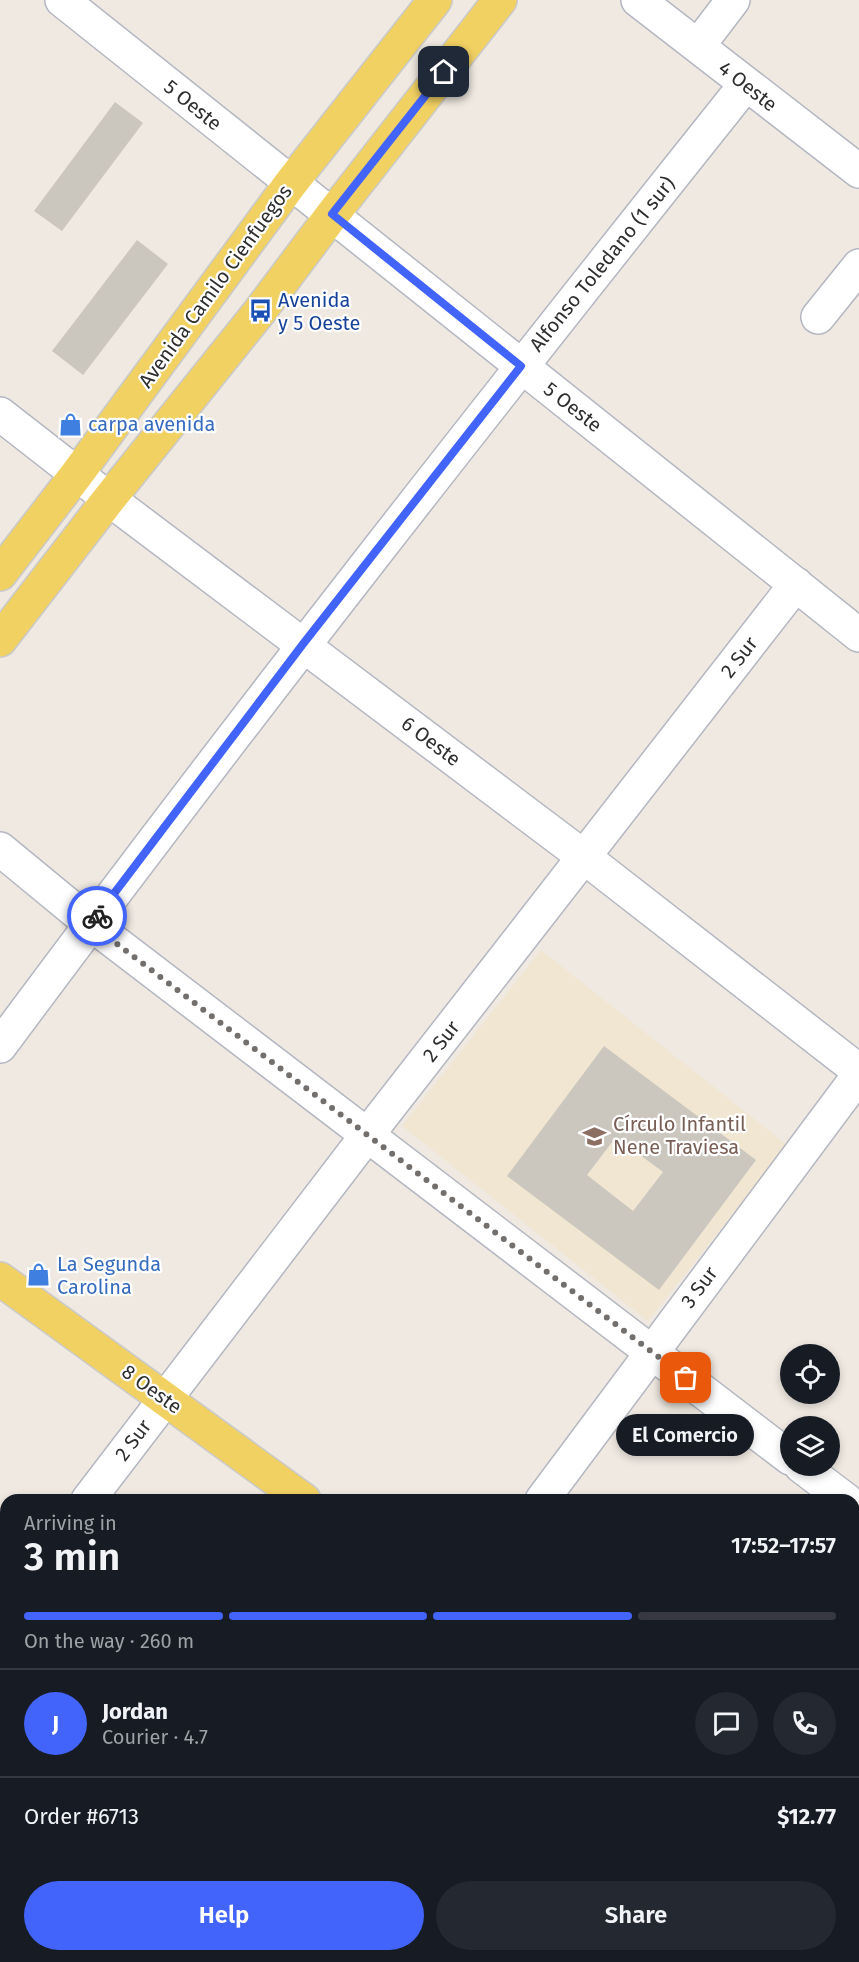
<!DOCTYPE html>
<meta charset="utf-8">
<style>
body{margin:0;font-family:"Fira Sans",sans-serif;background:#242831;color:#f1f3f6;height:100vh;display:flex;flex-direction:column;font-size:22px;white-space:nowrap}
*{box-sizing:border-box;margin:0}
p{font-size:20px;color:#9ea1a6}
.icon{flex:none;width:33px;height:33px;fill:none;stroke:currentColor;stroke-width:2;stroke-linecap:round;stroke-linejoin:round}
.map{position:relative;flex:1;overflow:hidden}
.side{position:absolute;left:0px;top:1494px;width:860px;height:468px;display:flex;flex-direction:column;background:#171b24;border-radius:18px 18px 0 0;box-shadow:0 3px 9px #0003}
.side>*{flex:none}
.controls{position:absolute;left:780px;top:1344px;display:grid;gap:12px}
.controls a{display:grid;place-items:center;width:60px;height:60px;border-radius:50%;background:#171b24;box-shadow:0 3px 9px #0003;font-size:30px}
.pin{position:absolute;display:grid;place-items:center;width:51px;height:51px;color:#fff;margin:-26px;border-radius:12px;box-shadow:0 3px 9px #0006}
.courier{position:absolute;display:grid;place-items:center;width:60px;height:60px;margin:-30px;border:4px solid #4264fb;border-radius:50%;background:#fff;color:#222;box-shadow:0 2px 8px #0007}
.bubble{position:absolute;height:42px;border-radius:21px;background:#171b24;box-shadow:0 3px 9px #0003;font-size:20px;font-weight:600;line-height:42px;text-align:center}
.summary em{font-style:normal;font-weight:600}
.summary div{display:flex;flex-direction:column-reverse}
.summary{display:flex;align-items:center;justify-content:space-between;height:102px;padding:0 24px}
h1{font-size:39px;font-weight:600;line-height:45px}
.bar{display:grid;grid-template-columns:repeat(4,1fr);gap:9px 6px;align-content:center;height:72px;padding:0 24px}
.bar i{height:8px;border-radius:4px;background:#363941}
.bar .on{background:#4264fb}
.bar p{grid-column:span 4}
.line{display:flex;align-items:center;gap:15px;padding:0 24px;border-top:2px solid #363941}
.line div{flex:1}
.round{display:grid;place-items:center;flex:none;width:63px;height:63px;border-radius:32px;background:#242831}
.action{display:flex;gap:12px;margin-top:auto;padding:12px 24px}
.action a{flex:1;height:69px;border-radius:36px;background:#4264fb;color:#fff;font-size:24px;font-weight:600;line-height:69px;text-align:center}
.action a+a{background:#242831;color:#f1f3f6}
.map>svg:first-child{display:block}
</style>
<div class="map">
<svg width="859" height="1962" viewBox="0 0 859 1962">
<rect width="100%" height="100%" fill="#efe9e1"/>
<path fill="#f0e6d1" d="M541,950L787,1145L648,1321L402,1126Z"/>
<path fill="#f5dfe0" d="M854,1947L859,1952V1962H752L757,1956H854Z"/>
<path fill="#cbc7bf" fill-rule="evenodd" d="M115,102L143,123L62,231L34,211Z
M137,240L168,264L83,375L52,351Z
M604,1046L756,1160L659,1290L507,1176ZM616,1137L663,1172L633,1211L587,1175Z"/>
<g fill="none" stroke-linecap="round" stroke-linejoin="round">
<defs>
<path id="minor" d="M62,0L859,635
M638,0L859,171
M698,46L733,0
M818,317L859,266
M0,414L109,499L584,857L859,1071
M0,849L91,924L790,1458
M0,1046C242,720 493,401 746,84
M801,1466L846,1500
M88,1500L368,1134L796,584
M542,1500L859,1075
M0,1614L6,1607
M0,1730L6,1735
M854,1794L859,1788
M288,1956L296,1962
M197,1962L201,1956
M703,1962L709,1956"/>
<path id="major" d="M0,574L77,474L291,183L435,0
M0,640L109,499L260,311L332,215L500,0
M0,1279L304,1500
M854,1903L859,1908"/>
</defs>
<use href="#minor" stroke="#b4b7c1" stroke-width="36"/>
<use href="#major" stroke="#c9c9c9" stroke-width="36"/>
<use href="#minor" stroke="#fff" stroke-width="33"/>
<use href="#major" stroke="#f2d163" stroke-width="33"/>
</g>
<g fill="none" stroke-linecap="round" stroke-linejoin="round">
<path stroke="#726f6d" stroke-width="6" stroke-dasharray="0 10.8" d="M97,916L91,924L686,1378"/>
<path stroke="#4264fb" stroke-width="8" d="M97,916L303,644L521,366L332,214L444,72"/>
</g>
<defs>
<symbol id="bus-bare" viewBox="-9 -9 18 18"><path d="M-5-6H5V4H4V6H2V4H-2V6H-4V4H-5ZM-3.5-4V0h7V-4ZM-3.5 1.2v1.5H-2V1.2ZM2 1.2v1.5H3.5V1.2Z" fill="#1a4fb4" stroke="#fff" stroke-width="2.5" paint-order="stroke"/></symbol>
<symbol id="shop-bare" viewBox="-9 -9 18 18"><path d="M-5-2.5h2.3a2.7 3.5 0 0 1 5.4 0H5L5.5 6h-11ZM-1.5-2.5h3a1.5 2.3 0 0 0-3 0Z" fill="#3f7fe0" stroke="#fff" stroke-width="2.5" paint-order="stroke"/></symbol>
<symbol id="school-bare" viewBox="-9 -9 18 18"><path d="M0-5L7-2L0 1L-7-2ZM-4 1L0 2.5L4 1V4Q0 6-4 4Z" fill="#8d6e63" stroke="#fff" stroke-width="2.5" paint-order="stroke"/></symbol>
</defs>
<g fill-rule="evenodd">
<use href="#bus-bare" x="244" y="294" width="33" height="33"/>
<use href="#shop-bare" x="54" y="408" width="33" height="33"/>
<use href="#school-bare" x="578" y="1120" width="33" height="33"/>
<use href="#shop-bare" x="22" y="1258" width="33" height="33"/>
</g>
<g text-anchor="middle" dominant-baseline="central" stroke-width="4.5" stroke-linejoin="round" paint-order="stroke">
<g font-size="20" fill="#2e2e2e" stroke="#fff">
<text transform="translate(748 86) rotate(38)">4 Oeste</text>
<text transform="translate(193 105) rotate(39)">5 Oeste</text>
<text transform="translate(602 264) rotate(-51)">Alfonso Toledano (1 sur)</text>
<text transform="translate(215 286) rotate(-54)">Avenida Camilo Cienfuegos</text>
<text transform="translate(573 407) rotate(38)">5 Oeste</text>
<text transform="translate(739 657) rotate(-52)">2 Sur</text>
<text transform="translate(431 741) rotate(37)">6 Oeste</text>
<text transform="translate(441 1041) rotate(-52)">2 Sur</text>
<text transform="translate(699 1287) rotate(-53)">3 Sur</text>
<text transform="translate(152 1389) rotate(36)">8 Oeste</text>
<text transform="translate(133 1440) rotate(-53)">2 Sur</text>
</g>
<g font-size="20" fill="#164399" stroke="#fff" text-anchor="start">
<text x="278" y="300">Avenida<tspan x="278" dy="23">y 5 Oeste</tspan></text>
</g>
<g font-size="20" fill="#366cbe" stroke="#fff" text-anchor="start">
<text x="88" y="424">carpa avenida</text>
<text x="57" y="1264">La Segunda<tspan x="57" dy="23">Carolina</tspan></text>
</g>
<g font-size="20" fill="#785e54" stroke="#fff" text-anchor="start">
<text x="613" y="1124">Círculo Infantil<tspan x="613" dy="23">Nene Traviesa</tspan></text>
</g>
</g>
</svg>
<div class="controls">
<a><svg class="icon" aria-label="locate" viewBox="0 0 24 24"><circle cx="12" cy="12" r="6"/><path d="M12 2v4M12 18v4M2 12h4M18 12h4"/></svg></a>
<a><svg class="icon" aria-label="layers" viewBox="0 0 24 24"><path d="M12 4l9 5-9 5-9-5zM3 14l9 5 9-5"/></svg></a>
</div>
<div class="pin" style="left:686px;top:1378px;background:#ea580c"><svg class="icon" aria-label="bag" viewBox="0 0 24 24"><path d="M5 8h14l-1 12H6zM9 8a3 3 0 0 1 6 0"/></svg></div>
<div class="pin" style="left:444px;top:72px;background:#1f2937"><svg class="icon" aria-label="home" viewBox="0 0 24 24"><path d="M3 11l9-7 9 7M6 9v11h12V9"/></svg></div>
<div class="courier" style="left:97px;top:916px"><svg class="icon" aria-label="bike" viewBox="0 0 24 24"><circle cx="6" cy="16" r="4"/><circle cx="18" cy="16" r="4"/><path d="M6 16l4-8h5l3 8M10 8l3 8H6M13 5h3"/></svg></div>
<div class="bubble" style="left:616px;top:1414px;width:138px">El Comercio</div>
<section class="side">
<div class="summary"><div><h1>3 min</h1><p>Arriving in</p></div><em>17:52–17:57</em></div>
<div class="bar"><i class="on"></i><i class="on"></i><i class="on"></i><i></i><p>On the way · 260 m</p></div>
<div class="line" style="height:108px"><b class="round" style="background:#4264fb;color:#fff">J</b><div><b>Jordan</b><p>Courier · 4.7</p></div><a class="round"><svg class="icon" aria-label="chat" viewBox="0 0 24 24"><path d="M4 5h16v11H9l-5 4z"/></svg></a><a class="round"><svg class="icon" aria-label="phone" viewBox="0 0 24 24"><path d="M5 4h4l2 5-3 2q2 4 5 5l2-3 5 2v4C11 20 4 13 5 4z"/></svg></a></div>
<div class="line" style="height:78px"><div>Order #6713</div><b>$12.77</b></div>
<div class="action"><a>Help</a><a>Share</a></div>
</section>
</div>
